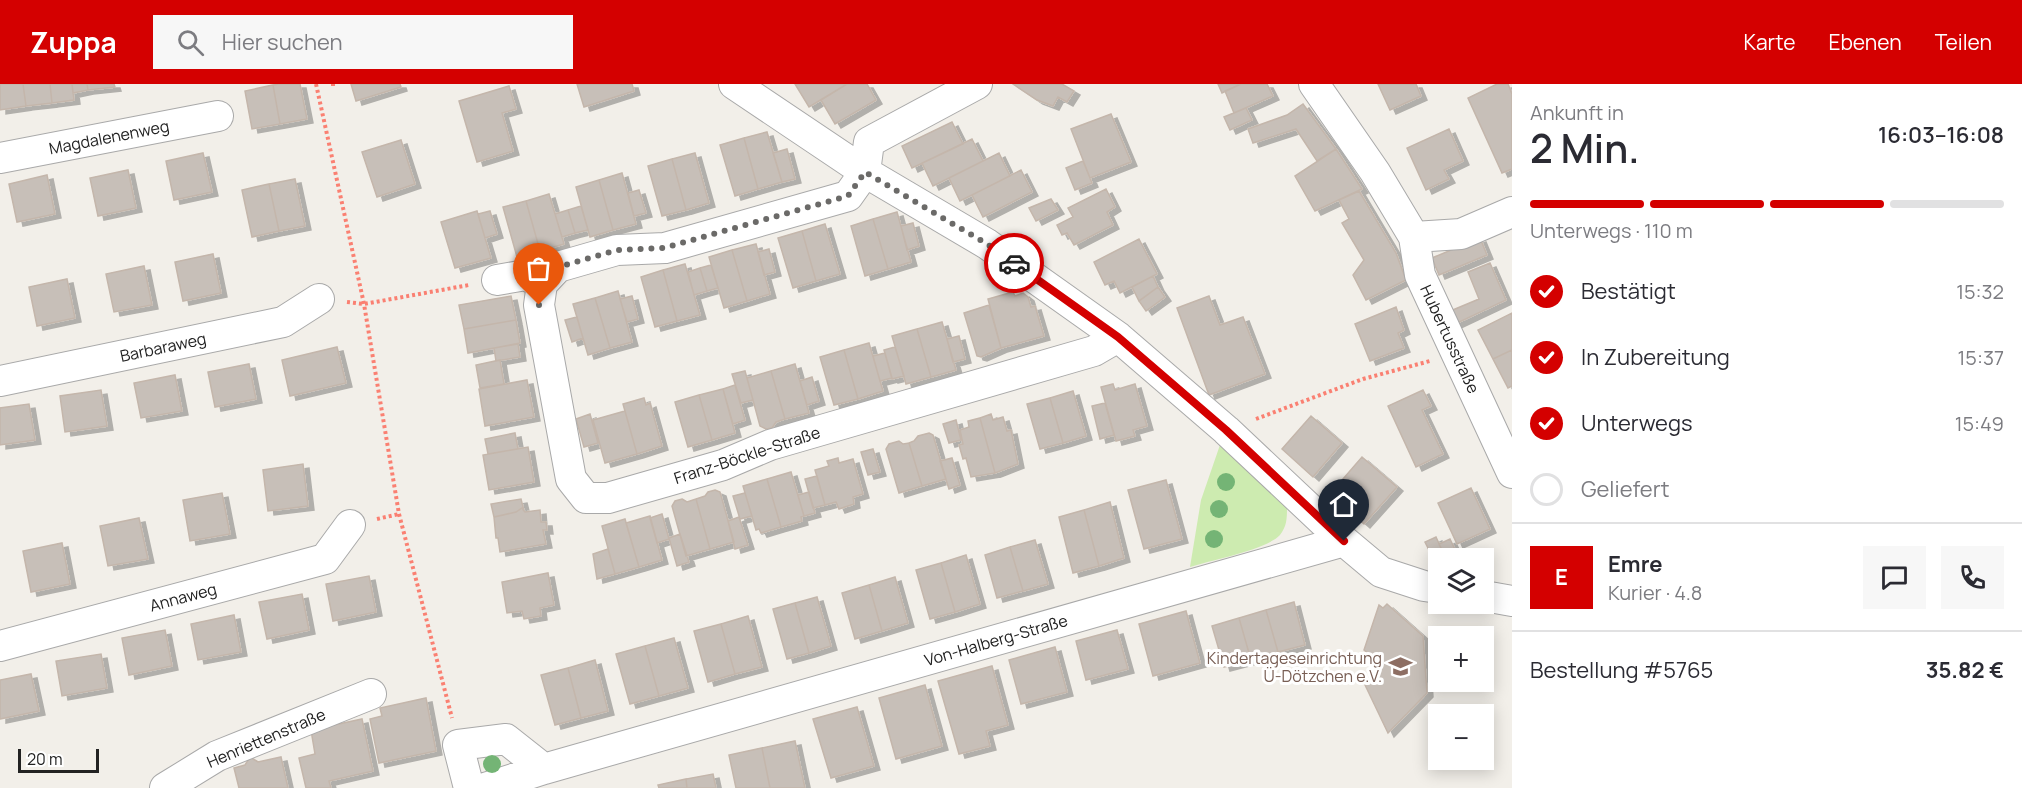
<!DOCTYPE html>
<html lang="de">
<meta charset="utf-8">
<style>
body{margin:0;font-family:Manrope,sans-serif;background:#f7f7f7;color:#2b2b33;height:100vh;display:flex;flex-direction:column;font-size:22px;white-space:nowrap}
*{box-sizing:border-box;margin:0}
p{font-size:20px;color:#7c7c81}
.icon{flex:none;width:33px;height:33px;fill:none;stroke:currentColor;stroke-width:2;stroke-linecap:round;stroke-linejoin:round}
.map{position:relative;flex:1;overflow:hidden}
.drawer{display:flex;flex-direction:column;background:#fff;width:510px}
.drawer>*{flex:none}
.buttons{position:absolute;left:1428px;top:464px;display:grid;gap:12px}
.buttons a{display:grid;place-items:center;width:66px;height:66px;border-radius:0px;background:#fff;box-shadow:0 3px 15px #0003;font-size:30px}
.scale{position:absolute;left:18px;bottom:15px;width:81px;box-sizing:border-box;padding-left:6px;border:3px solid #222;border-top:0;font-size:16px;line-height:21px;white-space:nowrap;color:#222;-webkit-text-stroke:4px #fff;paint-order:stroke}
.pin{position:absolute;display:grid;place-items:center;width:51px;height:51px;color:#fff;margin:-62px -26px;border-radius:50% 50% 50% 0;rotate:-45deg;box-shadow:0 0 6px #0007}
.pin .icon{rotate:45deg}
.courier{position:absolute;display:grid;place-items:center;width:60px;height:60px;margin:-30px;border:4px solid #d40000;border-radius:50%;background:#fff;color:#222;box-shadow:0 2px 8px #0007}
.head em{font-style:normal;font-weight:600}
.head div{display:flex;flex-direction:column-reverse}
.head{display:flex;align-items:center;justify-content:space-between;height:102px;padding:0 18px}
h1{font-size:39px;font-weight:600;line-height:45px}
.bar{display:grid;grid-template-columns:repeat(4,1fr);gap:9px 6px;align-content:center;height:72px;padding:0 18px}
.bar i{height:8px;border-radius:4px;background:#e1e1e2}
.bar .on{background:#d40000}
.bar p{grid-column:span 4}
.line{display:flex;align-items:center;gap:15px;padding:0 18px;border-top:2px solid #e1e1e2}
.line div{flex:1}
.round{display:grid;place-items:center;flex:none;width:63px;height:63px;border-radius:0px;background:#f7f7f7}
ol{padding:0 18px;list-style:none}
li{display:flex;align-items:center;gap:18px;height:66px}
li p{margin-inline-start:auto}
li .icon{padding:6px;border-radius:50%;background:#d40000;color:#fff;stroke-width:4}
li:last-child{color:#7c7c81}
li i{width:33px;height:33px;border:3px solid #e1e1e2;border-radius:50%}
header{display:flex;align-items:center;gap:36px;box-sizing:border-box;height:84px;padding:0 30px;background:#d40000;color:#fff}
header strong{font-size:28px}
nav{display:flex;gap:33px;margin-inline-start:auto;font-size:21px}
.search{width:420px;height:54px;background:#f7f7f7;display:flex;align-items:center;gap:15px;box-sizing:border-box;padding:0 21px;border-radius:0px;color:#7c7c81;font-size:22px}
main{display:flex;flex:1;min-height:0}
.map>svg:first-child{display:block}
</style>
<header>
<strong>Zuppa</strong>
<div class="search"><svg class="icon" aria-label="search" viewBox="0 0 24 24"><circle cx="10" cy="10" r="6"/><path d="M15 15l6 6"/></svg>Hier suchen</div>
<nav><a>Karte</a><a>Ebenen</a><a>Teilen</a></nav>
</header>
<main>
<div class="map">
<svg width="1512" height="704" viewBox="0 0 1512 704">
<defs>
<filter id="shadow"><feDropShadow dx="6" dy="4" stdDeviation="0" flood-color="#0004"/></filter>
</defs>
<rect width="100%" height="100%" fill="#f2efe9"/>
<path fill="#cdebb0" d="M1221,358L1287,423C1287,434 1287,442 1280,451C1266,466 1211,476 1190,483L1201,416Z"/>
<path fill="#c7bfb8" stroke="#c4b6ab" stroke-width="1.5" filter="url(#shadow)" d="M0,0H23L26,22L0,26Z
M23,0H50L52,19L26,22Z
M50,0H72L74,16L52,19Z
M72,0H87L88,6L73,9Z
M87,0H114L115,3L88,6Z
M279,0H300L307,35L280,40L273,1Z
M351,0H400L401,3L356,17Z
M577,0H632L634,7L584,23Z
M795,0H847L809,23Z
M847,0H867L876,16L835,40L821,16Z
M1013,0H1062L1074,7L1067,18L1058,13L1053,22L1037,16Z
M1218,0H1241L1222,9Z
M1241,0H1267L1273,12L1234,29L1225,7Z
M1378,0H1416L1421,12L1390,26Z
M1497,0H1508L1512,10V85L1502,89L1468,14Z
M273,1L280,40L252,45L245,7Z
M509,2L516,25L502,29L513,67L477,78L459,17Z
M1303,20L1336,65L1317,77L1296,45L1253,59L1248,45L1287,31Z
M1246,24L1252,36L1230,46L1224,33Z
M1111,30L1131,78L1090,94L1071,45Z
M952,38L963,60L912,84L902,62Z
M1449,45L1463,77L1444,86L1449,95L1426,106L1407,64Z
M767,48L782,98L758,105L744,54Z
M744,54L758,105L735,112L720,61Z
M972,55L983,77L933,102L922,79Z
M401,56L415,100L377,113L362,68Z
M787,65L795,95L782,98L773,69Z
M1336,65L1362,105L1315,127L1295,92Z
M203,69L212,108L174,116L166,77Z
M695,69L709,119L686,126L672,75Z
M999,69L1010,92L960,117L949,94Z
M672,75L686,126L662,132L648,82Z
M1083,77L1092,99L1075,106L1066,84Z
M128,86L136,124L98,132L90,94Z
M1021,86L1032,108L983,133L972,111Z
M622,89L636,140L613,146L599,96Z
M47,91L55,130L17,138L9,100Z
M295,95L305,142L279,147L269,100Z
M599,96L613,146L590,153L576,103Z
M269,100L279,147L252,153L242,106Z
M1106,105L1115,123L1107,128L1113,141L1074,161L1067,149L1062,151L1057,141L1073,133L1068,124Z
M639,106L646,129L634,132L628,109Z
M1359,107L1396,169L1406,196L1366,216L1353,191L1364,176L1342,139L1349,135L1339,116Z
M549,110L564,160L540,167L526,117Z
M1051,115L1058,126L1036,137L1029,124Z
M526,117L540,167L517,173L503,123Z
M581,122L588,146L575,149L568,126Z
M568,126L575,149L562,153L555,130Z
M477,127L491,174L455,184L441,138Z
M490,127L497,150L485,154L478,130Z
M897,128L911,178L888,185L873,135Z
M873,135L888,185L865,192L851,142Z
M913,139L919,162L907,166L901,142Z
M825,140L840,190L816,197L802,147Z
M802,147L816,197L793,204L778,154Z
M1480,154L1487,171L1439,191L1432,174Z
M1139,155L1157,190L1120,209L1114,197L1105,201L1094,178Z
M756,160L770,210L747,217L732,166Z
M769,165L775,188L764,191L758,168Z
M732,166L747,217L724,224L709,173Z
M213,170L221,209L183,217L175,178Z
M1490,179L1506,216L1453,241L1448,228L1479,215L1468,188Z
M685,180L700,231L677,237L663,186Z
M711,181L718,204L707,207L700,184Z
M144,182L152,221L114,228L106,190Z
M700,184L707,207L694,211L688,188Z
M663,186L677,237L655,243L641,193Z
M1153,192L1158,203L1139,217L1132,203Z
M67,195L75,234L37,242L29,203Z
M1158,203L1165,213L1146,227L1139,217Z
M618,207L632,258L610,264L595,214Z
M1013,208L1015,212L1023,209L1028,213L1031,223L1035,222L1044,252L1001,264L988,215Z
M511,212L516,236L464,245L459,221Z
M632,212L638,235L627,238L620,215Z
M1209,212L1220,241L1243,233L1265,290L1209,311L1177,224Z
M595,214L610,264L588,271L573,220Z
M989,221L1001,264L981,273L977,272L964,229Z
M1396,223L1404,246L1398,249L1404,264L1370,277L1355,240Z
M1512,229V266L1493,275L1478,246Z
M577,233L583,254L572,258L565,236Z
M516,236L520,259L468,269L464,245Z
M942,238L956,286L931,293L917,245Z
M917,245L931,293L906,300L892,252Z
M959,252L965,275L953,278L947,255Z
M869,259L883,307L858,315L844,266Z
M518,260L520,273L496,277L494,264Z
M337,263L346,299L290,312L282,276Z
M895,263L904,292L892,295L884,266Z
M844,266L858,315L834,321L820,273Z
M1512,266V302L1508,304L1493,275Z
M885,269L892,294L880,297L873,272Z
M500,276L504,300L480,304L476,281Z
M249,280L256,315L215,323L208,288Z
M795,280L809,329L785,335L771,287Z
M745,287L753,316L741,319L732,290Z
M771,287L785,335L776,338L772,344L766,345L760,342L747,294Z
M175,291L182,327L141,334L134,299Z
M812,293L819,317L807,321L800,297Z
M527,296L534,333L485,342L479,305Z
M1113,300L1115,306L1135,300L1147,342L1133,346L1135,352L1116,357L1101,303Z
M735,301L745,336L733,340L723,305Z
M723,305L735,349L712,356L699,311Z
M101,306L107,342L65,348L60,312Z
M1423,306L1431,322L1422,326L1443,370L1416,383L1388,322Z
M1073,307L1086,352L1063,359L1050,314Z
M699,311L712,356L688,363L675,318Z
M644,314L646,321L650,319L662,362L637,370L623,320Z
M1050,314L1063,359L1040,365L1027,320Z
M1105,319L1114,351L1100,355L1092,322Z
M29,320L35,356L0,361V324Z
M625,327L637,370L605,379L593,336Z
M590,330L598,359L584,363L576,335Z
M991,330L993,336L1003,333L1007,347L1011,346L1018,380L995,389L980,334Z
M1311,332L1342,359L1313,393L1282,365Z
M980,334L995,389L971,393L966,374L963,375L959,361L963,360L960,346L969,343L968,337Z
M956,336L961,356L949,359L943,340Z
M515,349L518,365L488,370L485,355Z
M929,349L933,351L946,395L922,402L909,359L914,357L918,352Z
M899,357L903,360L909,359L922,402L899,409L886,365L889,360Z
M528,363L534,398L489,406L483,371Z
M873,365L880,388L868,391L861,368Z
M1362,373L1397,403L1364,440L1330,410Z
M838,374L839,379L853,375L863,410L853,413L854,420L839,425L836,418L825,421L815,386L829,382L827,377Z
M952,374L960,401L949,405L940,377Z
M303,380L308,422L268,427L263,386Z
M791,388L804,432L801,433L802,437L781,443L767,395Z
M817,392L825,421L813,424L805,395Z
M767,395L781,443L761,449L759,445L756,446L743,402Z
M1166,396L1182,455L1144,465L1128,406Z
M1471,404L1490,445L1457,460L1438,419Z
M715,406L720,408L734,458L710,465L696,415L705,412L708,408Z
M809,408L815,429L804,432L798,411Z
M222,409L230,450L190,457L183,416Z
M745,409L752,432L740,435L733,412Z
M521,415L524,427L522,424L516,428L494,433L491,420Z
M682,415L687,418L696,415L710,465L686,472L672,422L675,417Z
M1110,418L1124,474L1099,482L1084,426Z
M522,424L525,428L540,426L541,438H546L547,446H543L546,460L500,468L498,454H496L494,433L516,428Z
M1084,426L1099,482L1073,489L1059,433Z
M662,430L669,455L657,459L650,434Z
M650,432L662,476L639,483L626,439Z
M739,433L748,461L735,465L728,437Z
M139,434L148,475L108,482L100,442Z
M625,435L639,483L615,490L602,442Z
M680,450L689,478L677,482L669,454Z
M1436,453L1445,473L1438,474V476L1435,478L1425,458Z
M1450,455L1459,474H1446L1439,460Z
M1035,456L1048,500L1023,507L1010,463Z
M62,459L70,500L31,508L23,467Z
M1010,463L1023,507L997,514L985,471Z
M608,465L615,490L597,495L593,470Z
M966,471L980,520L955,528L941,479Z
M941,479L955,528L930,535L916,486Z
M548,489L554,521L540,524L541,532L524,535L522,527L507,529L502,498Z
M369,492L376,528L333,537L326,500Z
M895,493L908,539L882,547L869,501Z
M869,501L882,547L855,555L842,509Z
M302,510L309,546L267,555L259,518Z
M817,513L831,562L809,569L795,519Z
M1294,518L1305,561L1278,568L1266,526Z
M795,519L809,569L787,575L773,525Z
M1387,520L1423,552L1427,609L1388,649L1365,601L1376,590L1375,575L1364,566L1379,521L1383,524Z
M1266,526L1278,568L1251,576L1239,534Z
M1186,527L1200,579L1153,592L1139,540Z
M234,531L241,568L198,576L191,540Z
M748,532L762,583L735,590L721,540Z
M1239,534L1251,576L1224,583L1212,542Z
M721,540L735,590L708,598L694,547Z
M165,546L172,582L129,591L122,554Z
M1117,546L1128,585L1086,596L1076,557Z
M674,554L688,604L659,612L645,562Z
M645,562L659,612L630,620L616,570Z
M1055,563L1067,608L1021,620L1009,576Z
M101,570L107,604L62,612L56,577Z
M595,576L608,627L581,634L568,584Z
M992,582L1008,641L986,647L990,662L959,670L938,597Z
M568,584L581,634L555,641L541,591Z
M31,590L39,627L0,635V596Z
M925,601L942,662L896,675L879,614Z
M426,614L436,667L379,679L370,635L382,632L380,624Z
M857,623L874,682L831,694L813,635Z
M362,635L373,687L329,697L331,704H306L299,674L315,670L311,646Z
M795,657L805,704H770L762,664Z
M762,664L770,704H736L729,671Z
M250,673L258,678L281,673L288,704H239L234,684L245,681Z
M713,690L716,704H687L686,695Z
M686,695L687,704H659L658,701Z"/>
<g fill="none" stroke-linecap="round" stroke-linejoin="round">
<defs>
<path id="street" d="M734,0L865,88L987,160L1118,253L1226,346L1344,457L1381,488L1424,502L1438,504
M1314,0L1375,88L1414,153L1420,191L1512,389
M0,74L218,32
M1414,153L1461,150L1512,128
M497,196L526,191L542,200L558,183L617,166L665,164L848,112L865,88L869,58L977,0
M542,200L539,221L571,395L586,414H608L723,381L770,361L1094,267L1118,253
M0,297L283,238L319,215
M1484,512L1512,517
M0,562L325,475L350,441
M165,704L217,672L371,610
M469,704L458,661L506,655L544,685
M485,704L544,685L1344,457"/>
</defs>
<use href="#street" stroke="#a9a9a9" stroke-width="32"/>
<path stroke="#fa8072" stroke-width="4" stroke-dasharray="3 3" stroke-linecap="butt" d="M316,0L364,220L399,430L452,634
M333,0V2
M347,218L364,220L469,201
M1256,335L1363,295L1430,277
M377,435L399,430"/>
<use href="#street" stroke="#fff" stroke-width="30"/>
</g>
<g fill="#74b475">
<circle cx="1226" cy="398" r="9"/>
<circle cx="1219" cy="425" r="9"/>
<circle cx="1214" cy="455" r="9"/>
<circle cx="492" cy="680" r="9"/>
</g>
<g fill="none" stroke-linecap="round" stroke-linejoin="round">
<path stroke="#6b6a68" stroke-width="6" stroke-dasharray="0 10.8" d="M539,221L542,200L558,183L617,166L664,164L848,112L865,88L987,160L1014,179"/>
<path stroke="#d40000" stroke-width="8" d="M1014,179L1118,253L1226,346L1344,457"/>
</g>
<defs>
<symbol id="school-bare" viewBox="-9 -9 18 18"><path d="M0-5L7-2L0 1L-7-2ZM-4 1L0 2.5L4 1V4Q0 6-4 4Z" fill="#8d6e63" stroke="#fff" stroke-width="2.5" paint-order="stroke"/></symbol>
</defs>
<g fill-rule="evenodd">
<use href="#school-bare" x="1384" y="566" width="33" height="33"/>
</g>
<g text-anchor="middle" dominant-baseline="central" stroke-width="6" stroke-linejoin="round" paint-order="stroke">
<g font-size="16" fill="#222" stroke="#fff">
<text transform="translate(109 53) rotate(-11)">Magdalenenweg</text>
<text transform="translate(1450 255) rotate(65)">Hubertusstraße</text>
<text transform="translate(163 263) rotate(-12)">Barbaraweg</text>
<text transform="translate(747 371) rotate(-18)">Franz-Böckle-Straße</text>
<text transform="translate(183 513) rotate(-15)">Annaweg</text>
<text transform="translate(996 556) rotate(-16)">Von-Halberg-Straße</text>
<text transform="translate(266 654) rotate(-23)">Henriettenstraße</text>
</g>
<g font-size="16" fill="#785e54" stroke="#fff" text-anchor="end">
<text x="1382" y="574">Kindertageseinrichtung<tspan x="1382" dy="18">Ü-Dötzchen e.V.</tspan></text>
</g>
</g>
</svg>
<div class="buttons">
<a><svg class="icon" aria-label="layers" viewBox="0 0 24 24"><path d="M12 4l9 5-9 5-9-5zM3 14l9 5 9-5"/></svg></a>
<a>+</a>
<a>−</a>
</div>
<div class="scale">20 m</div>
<div class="pin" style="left:539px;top:221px;background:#ea580c"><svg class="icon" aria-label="bag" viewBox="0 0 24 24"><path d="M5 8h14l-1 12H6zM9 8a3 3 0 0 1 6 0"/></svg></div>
<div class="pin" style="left:1344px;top:457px;background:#1f2937"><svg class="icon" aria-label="home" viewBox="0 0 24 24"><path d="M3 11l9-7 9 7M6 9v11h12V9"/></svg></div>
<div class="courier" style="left:1014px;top:179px"><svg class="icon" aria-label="car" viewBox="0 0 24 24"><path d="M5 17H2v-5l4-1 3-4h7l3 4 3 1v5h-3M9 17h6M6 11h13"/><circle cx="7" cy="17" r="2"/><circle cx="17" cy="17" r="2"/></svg></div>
</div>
<section class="drawer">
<div class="head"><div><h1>2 Min.</h1><p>Ankunft in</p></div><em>16:03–16:08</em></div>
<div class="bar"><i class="on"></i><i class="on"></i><i class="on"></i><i></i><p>Unterwegs · 110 m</p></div>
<ol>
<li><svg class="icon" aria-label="check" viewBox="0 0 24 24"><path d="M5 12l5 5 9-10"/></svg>Bestätigt<p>15:32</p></li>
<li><svg class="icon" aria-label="check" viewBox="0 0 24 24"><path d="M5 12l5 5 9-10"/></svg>In Zubereitung<p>15:37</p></li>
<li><svg class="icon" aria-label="check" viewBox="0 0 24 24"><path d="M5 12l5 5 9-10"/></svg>Unterwegs<p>15:49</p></li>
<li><i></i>Geliefert</li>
</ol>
<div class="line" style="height:108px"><b class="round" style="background:#d40000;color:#fff">E</b><div><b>Emre</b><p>Kurier · 4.8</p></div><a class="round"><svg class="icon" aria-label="chat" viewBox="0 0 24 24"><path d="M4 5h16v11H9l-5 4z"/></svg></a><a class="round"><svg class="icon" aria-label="phone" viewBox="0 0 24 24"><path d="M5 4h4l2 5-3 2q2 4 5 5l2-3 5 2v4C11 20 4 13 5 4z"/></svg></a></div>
<div class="line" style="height:78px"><div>Bestellung #5765</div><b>35.82 €</b></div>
</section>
</main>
